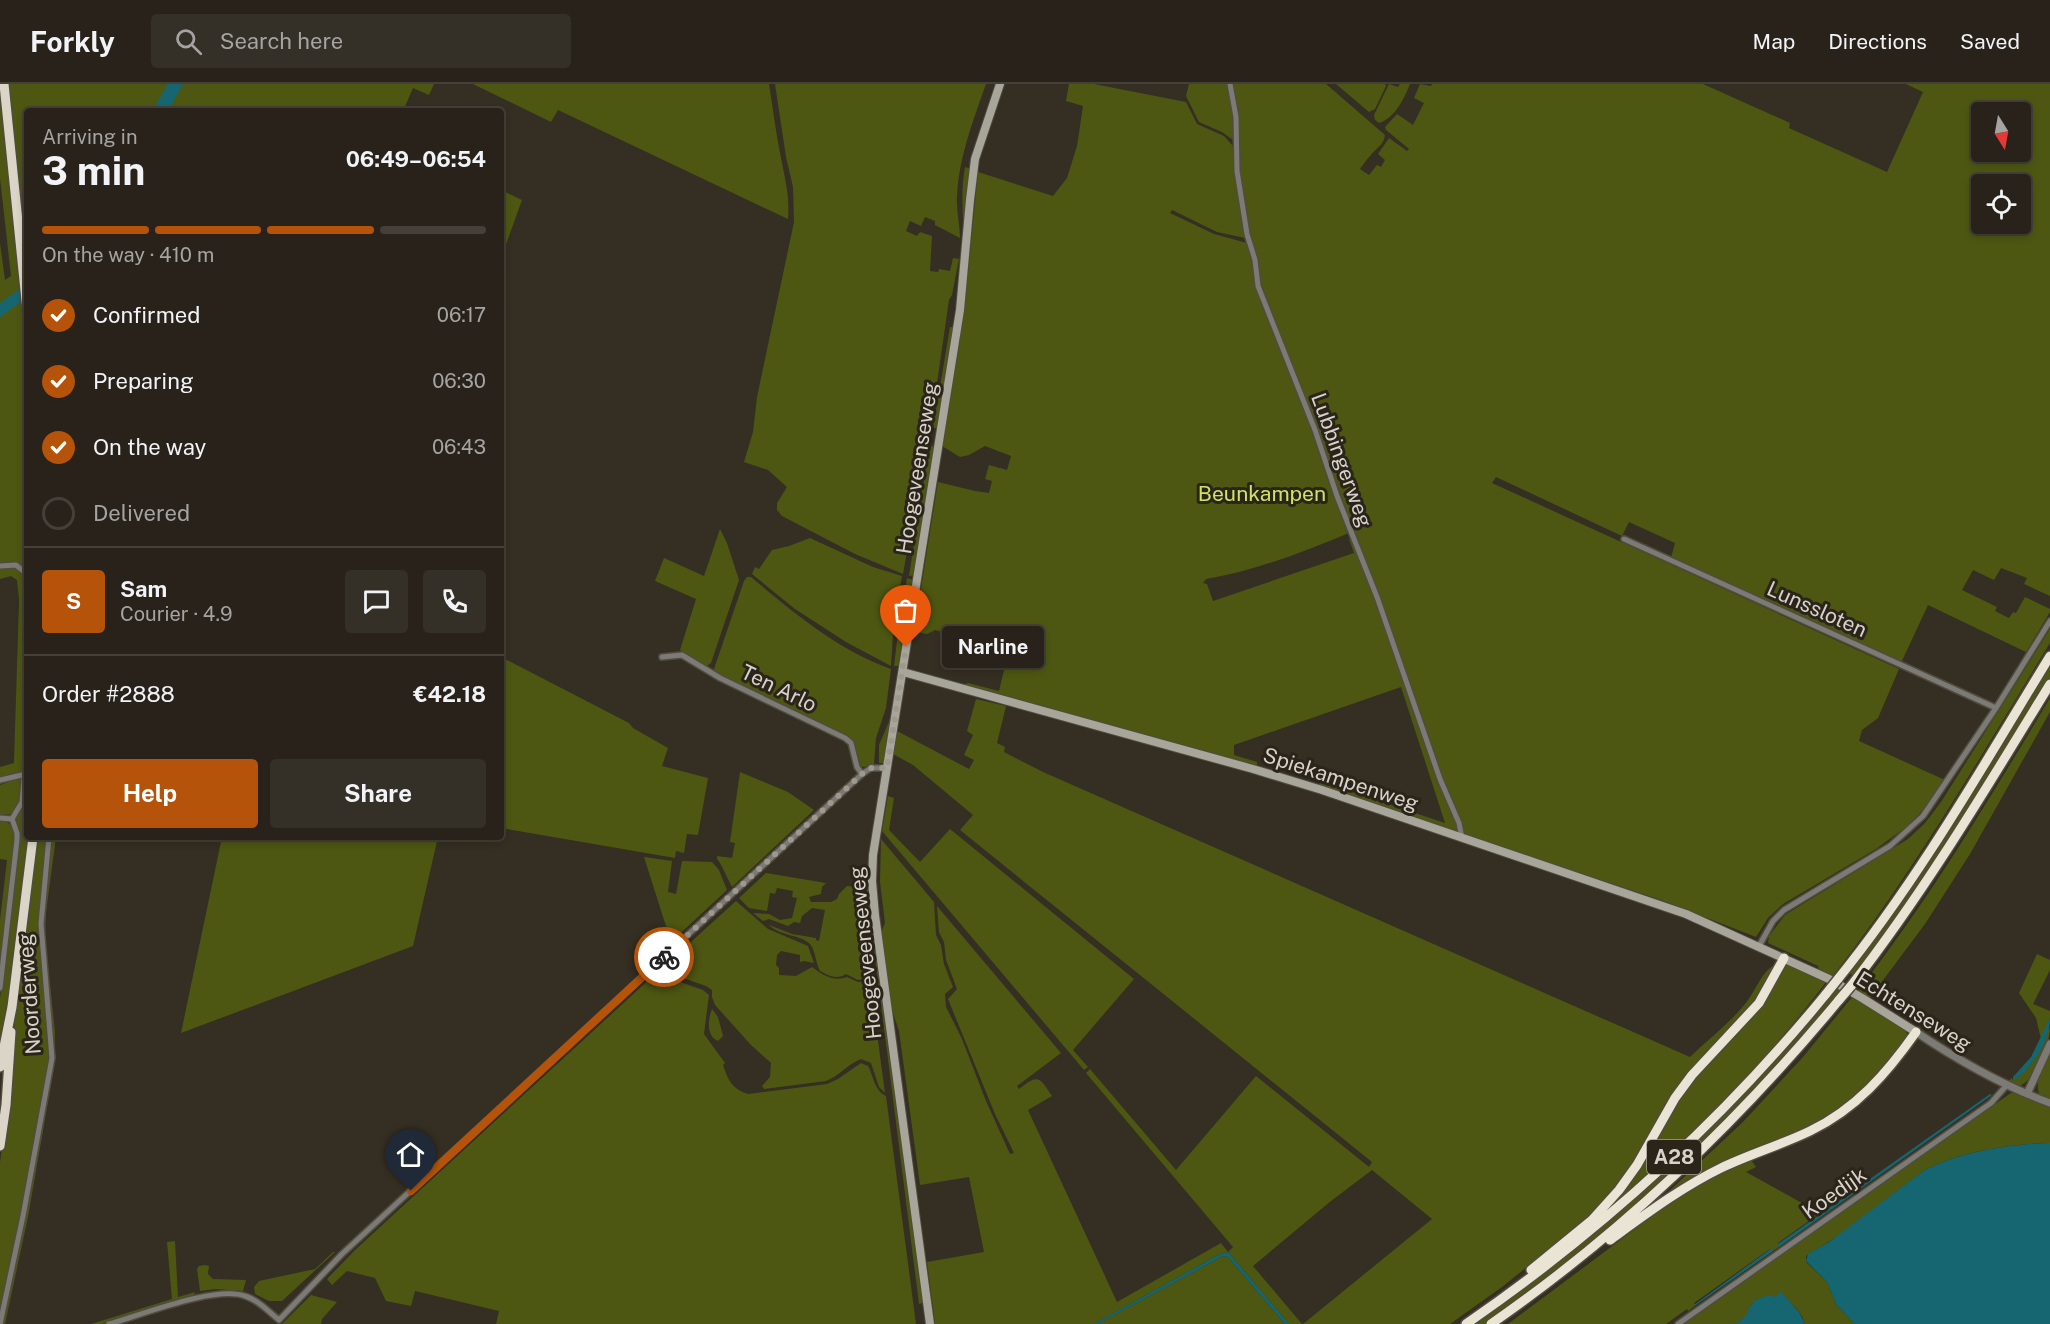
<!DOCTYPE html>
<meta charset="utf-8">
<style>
body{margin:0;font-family:"Public Sans",sans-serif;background:#342f27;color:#f1f3f6;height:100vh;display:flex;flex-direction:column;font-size:22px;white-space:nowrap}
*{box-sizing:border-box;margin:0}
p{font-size:20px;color:#a5a4a2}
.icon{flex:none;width:33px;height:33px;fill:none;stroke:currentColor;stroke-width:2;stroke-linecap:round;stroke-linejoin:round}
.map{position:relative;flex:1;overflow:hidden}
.side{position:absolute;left:24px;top:24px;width:480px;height:732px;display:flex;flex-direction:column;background:#28221a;border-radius:6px;box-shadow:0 3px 9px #0003,0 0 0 2px #443f39}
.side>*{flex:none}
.needle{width:39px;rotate:169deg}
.tools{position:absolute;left:1971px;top:18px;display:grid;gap:12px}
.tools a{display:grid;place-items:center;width:60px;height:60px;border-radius:6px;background:#28221a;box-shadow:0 3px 9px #0003,0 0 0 2px #443f39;font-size:30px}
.pin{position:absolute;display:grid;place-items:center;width:51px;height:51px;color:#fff;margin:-62px -26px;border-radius:50% 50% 50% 0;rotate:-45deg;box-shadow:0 0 6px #0007}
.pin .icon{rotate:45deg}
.courier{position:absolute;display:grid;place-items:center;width:60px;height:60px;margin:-30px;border:4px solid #b45309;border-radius:50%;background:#fff;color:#222;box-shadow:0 2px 8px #0007}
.bubble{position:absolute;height:42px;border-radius:6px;background:#28221a;box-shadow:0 3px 9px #0003,0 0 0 2px #443f39;font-size:20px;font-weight:700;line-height:42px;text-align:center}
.headline em{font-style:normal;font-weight:700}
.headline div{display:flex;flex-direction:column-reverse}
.headline{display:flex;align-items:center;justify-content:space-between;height:102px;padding:0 18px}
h1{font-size:39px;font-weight:700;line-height:45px}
.bar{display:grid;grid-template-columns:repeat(4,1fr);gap:9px 6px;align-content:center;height:72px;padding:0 18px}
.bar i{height:8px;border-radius:4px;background:#443f39}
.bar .active{background:#b45309}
.bar p{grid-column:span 4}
.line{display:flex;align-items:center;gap:15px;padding:0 18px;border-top:2px solid #443f39}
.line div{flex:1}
.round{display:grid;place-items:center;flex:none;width:63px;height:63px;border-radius:6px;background:#342f27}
ol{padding:0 18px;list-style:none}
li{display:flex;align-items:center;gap:18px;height:66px}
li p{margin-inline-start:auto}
li .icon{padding:6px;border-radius:50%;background:#b45309;color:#fff;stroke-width:4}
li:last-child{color:#a5a4a2}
li i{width:33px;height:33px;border:3px solid #443f39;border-radius:50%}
.primary-button{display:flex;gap:12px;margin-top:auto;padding:12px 18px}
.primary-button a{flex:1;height:69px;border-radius:6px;background:#b45309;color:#fff;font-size:24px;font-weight:700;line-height:69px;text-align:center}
.primary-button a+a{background:#342f27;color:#f1f3f6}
header{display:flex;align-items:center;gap:36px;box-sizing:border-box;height:84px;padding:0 30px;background:#28221a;border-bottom:2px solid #443f39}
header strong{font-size:28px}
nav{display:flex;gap:33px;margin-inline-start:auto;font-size:21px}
.search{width:420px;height:54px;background:#342f27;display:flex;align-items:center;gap:15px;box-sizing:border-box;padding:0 21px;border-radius:6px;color:#a5a4a2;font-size:22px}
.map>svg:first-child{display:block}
</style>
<header>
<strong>Forkly</strong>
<div class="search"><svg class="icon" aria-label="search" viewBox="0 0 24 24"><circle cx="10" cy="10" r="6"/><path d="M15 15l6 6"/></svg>Search here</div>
<nav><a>Map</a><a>Directions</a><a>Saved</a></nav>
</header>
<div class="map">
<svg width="2050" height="1240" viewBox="0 0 2050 1240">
<rect width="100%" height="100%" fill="#352e22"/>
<path fill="#4d5712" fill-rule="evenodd" d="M7,0H434L429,11L413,4L403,27H27V485L15,478L0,481V159L5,196L11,192L0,94V12L15,145Z
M473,0H769C773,25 776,50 781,74C785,95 790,113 788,135L558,26L551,38Z
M775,0H986C973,37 959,73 957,112C956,126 960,140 960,154L935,141V137L925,133L921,142L910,137L906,147L917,152L920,148L932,152L930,187L938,188L939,185L950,187L953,174L959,175L952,211L949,216L933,327L903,490L855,470L782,432L777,426V419L787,403L768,386L744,378L753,348L757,313L794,138L793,103L786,73Z
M1069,0H1094L1186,18L1197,40L1224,52L1233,62L1234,85L1245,154L1217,148L1172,126L1170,129L1214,150L1247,159L1253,176L1257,207L1310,338L1349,449C1303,468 1255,487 1206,495L1203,499L1207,500L1213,517L1354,469L1349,455L1351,454L1381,531L1438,697L1457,741L1458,745L1456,749L1317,702L1321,699L1334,702L1445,739L1401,603L1234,661V671L1257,678V683L964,604L965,600L968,599L999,607L1014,546L999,542L989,580L985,585H975L973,578L977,562L974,557L935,546L927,550L914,548L938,398L975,407L989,409L992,397L985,395L989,381L1007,386L1011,372L985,362L969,371L960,373L942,362L966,208L978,88L1053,112L1067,94L1077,62L1083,22L1066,17Z
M1189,0H1228L1234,32L1233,56L1222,48L1199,38L1186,12Z
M1233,0H1326L1385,51C1384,61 1376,64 1370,72C1366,76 1363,81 1360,85L1369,91L1377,81L1381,83L1385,76L1378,70L1389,54L1407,67L1409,65L1386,46L1385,43L1397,30L1413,41L1424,19L1414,14L1420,0L1431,2L1432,0H1703L1790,39L1789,44L1887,88L1923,8L1906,0H2050V512L2024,500L2027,494L2001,484L1994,496L1973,486L1962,506L1997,523L1995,527L2009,534L2013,528L2016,529L2025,513L2050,525V528L2026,568L1928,521L1901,579L1671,474L1675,459L1629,438L1622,452L1496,393L1492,399L1899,585L1878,634L1862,646L1859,657L1945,696L1924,725L1906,743L1876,765L1783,820L1768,834L1756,853L1661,816L1466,751L1448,711L1386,532L1346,426L1316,341L1260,197L1258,176L1250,151L1240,88ZM1982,28H2020V68H1982ZM1982,100H2020V140H1982Z
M1336,0H1385L1386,2L1375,25L1369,28Z
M1389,0L1398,3L1400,0H1410C1404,15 1395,34 1379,39L1375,36L1374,31Z
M965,83L971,85L963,155C964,130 960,109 965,83Z
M501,106L522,116L501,174Z
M950,243H954L939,344H933Z
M931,362L935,363L915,491L909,492L929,363Z
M720,445L727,459L739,496L711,579L707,582L680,566L696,515L655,497L664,474L704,492Z
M810,454L873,483L902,492L894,534L891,582L846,558L795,525L752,490L755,483L759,485L772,466L789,462Z
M15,483L24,489L27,494V615L23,688L0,694V683L14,679L19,516L17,496L11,492L0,495V484Z
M747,493H751C794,529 838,566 891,585L886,624L876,654L874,680L864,683L860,682L852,658L715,590L714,585L744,497Z
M907,494L913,496L901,582H894L899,540Z
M2050,545V559C1980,673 1914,788 1832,893L1819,886L1818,882L1768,859L1769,852L1785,831L1908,755L1925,739L1941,718Z
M501,575L507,576L629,639L633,644L668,664L662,682L708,694L698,751L687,750L684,769L676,767L675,774L501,744Z
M2050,578V594C1987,695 1926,797 1854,892L1849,889Z
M2050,614V628L1970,770L1925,840L1869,915L1857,908C1929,816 1990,714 2050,614Z
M976,615L1006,622L997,659L1005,663L1004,668L1043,688L1690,973C1709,954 1732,938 1748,916C1757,904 1763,885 1777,880L1752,921L1701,975L1675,1005L1636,1075L1617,1103L1589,1133L1502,1203L1450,1240H1303L1432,1135L1372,1086L1331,1117L1253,1182L1302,1240H1289L1228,1168L1220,1170L1094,1240H935L927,1178L984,1168L969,1093L920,1101L899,947L892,926L881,849L885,839L880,798L881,755L934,818L936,851L941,861L944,880L953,903L945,910L946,923L962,955L986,1017L1010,1070L1014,1069L995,1030L948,915L957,905L946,876L944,858L939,848L937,822L1061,969L1017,1002L1019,1005C1038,990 1039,992 1052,1012L1028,1026L1117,1218L1221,1159L1228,1168L1233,1163L1086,989L1090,985L1176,1086L1256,992L1369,1083L1372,1078L960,746L973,731L913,681L893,670L897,647L969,685L974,676L964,671L973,651L967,647Z
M891,633L884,679H879V661Z
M740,688L788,708L814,726L732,803L720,779L717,775V772L732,774L735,759L730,758Z
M22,693L20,717L12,730L0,731V701Z
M27,696V753H30L13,890L0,973V914L20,754L16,734Z
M888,712L894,714L889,746L920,778L950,745L1134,895L1073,966L1088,983L1084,986L882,747Z
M0,736C10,737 13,744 15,753L0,895V836L7,776L0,775Z
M37,753H48L39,834L50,971L22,1131L0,1234V1078L9,1014L16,922Z
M51,753H56L46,828L45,853L55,948L54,983L28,1133L5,1240H2L53,974L43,851Z
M222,753H438L413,862L181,949Z
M644,773L672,777L668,808L676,810L682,777L712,778L719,786L727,806L671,858Z
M766,789L826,799L822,803L821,810L809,813L811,818H831L837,815L839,810L847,802L862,803V836L869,894L858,896L846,890C837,896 829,892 820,887C816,880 816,871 812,863C805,850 780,853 769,841L792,850L816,854V856L819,857L825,826L812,824L802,832L800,839L794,838L788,842L769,835L763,837L753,829L769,830L780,836L792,834L797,814L792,813L793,807L777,804L775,810L770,809L767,827L749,824L739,814Z
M869,789L926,1218L919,1220L866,802Z
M736,817L768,845L808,862L814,879L804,877L800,878V871L781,867L777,871L776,881L779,884V891L796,892L812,883C823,891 833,898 847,893L858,898L870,897L885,1009L879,1003L871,979L861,975C848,980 839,992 826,997L764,1005L762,1002L770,993L771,979L751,961L715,921L712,913V906L706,902L660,886Z
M2037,870L2050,876V886L2033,920L2050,927V934L2041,955L2036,934L2019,909Z
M1791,880L1827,897C1763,981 1688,1058 1607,1126L1671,1023L1785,881Z
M657,890L703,906L709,911L704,950L725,979L723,981C728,996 732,1005 748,1010L827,1000L838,995L861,979L868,982C874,993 874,1006 886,1012L916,1240H496L499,1227L415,1207L411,1222L386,1217L375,1194L347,1187L332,1201L327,1195L355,1166L653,892Z
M1838,904L1841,906C1739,1034 1618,1146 1484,1240H1472L1547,1186L1644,1106L1693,1060L1740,1013Z
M1853,912L1906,947L1908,954L1897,971L1841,1027L1651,1124L1743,1038L1803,973Z
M712,925L718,933L723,952L718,957C706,952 708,935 712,925Z
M2050,943C2050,960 2035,998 2017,1003L2006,999L2012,994L2013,997L2031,980Z
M2050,965V1016L2040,1012C2033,997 2044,979 2050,965Z
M2011,1009H2016L2050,1022V1059C2009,1060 1959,1068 1923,1087L1841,1150L1806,1172V1178L1827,1198L1836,1220L1855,1240H1805C1798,1217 1775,1206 1754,1217V1219L1749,1223V1229L1739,1238L1732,1240H1681Z
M1751,1076L1756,1083L1746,1088L1820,1129L1778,1159L1779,1163L1773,1167L1770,1165L1694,1219L1696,1221L1688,1227L1687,1225L1666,1240H1508L1674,1116L1708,1096Z
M175,1157L178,1213L195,1208L193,1213L102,1240H91L172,1215L167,1158Z
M333,1168H335L282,1217H269L255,1210L254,1203L259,1197L315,1185Z
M1223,1172L1228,1173L1285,1240H1098Z
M205,1181L209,1182L208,1190L213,1195L246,1196L243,1207L216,1205L200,1207L197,1185L199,1182Z
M311,1211L337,1218L322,1235L321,1240H282Z"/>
<path fill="#156671" d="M168,0H183L168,27H152Z
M27,200V213L0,233V219Z
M2050,934C2050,957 2032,984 2013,997V993L2031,973Z
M1992,1011L1779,1163L1777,1162L1778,1160L1990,1010Z
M2050,1059V1240H1855L1836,1220L1827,1198L1806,1177L1808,1170L1829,1158L1923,1087C1959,1068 2009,1060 2050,1059Z
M1772,1164L1773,1167L1696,1221H1694Z
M1228,1168L1289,1240H1285L1228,1173L1223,1172L1098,1240H1094L1220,1170Z
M1781,1208L1799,1228L1805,1240H1732L1739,1238L1748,1229L1749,1223L1754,1219L1753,1217L1769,1211L1775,1213Z"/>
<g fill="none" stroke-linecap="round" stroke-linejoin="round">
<defs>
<path id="minor" d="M1230,0L1236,33L1237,87L1247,150L1255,176L1258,202L1315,346L1337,412L1377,513L1440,695L1459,739L1462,754
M1624,455L1996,624
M0,482L16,481L27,490
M662,573L682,571L720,594L845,654L851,659L857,683L862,690
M0,696L22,691
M0,734L12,735
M12,735L22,718L27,663
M1759,862L1773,837L1784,826L1890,762L1923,732L1996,624L2050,537
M0,904L17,756V749L12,735
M0,1240L23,1132L52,974L41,840L49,753
M109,1240C141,1231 216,1201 245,1212C258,1216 268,1227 279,1236L342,1170L862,690L871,684H887
M1678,1240L1991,1019L2006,1002"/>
<path id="tertiary" d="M1916,948C1959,977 2001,1001 2050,1019
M2027,1010L2050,960"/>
<path id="secondary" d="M903,588L1253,685L1322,706L1686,830L1829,895L1862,914L1916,948
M930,1240L875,831L872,797L873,771L960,226L970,116L975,75L1000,0"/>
<path id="trunk" d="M4,0L27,226
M0,983L12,923L33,753
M0,1062L6,1021L11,948"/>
<path id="motorway" d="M1838,895C1919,795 1983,682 2050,572
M1851,902C1925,807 1987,703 2050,600
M1610,1156C1646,1130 1682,1103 1721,1084C1750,1070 1781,1061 1810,1047C1856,1025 1887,989 1916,948
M1531,1186L1592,1136L1619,1106L1637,1081L1675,1014L1692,991L1759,919L1784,874
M1466,1240C1601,1147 1722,1037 1826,910
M1491,1240C1622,1149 1737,1039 1839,916"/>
</defs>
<use href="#minor" stroke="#524b40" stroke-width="8"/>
<use href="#tertiary" stroke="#524b40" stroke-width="10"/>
<use href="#secondary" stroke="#524b40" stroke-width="10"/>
<use href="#trunk" stroke="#524b40" stroke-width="12"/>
<use href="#motorway" stroke="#524b40" stroke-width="12"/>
<use href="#minor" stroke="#7c7a74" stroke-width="5"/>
<use href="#tertiary" stroke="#7c7a74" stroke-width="7"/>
<use href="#secondary" stroke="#a8a59a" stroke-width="8"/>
<use href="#trunk" stroke="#dad5c6" stroke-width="9"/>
<use href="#motorway" stroke="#e9e4d3" stroke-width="9"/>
<defs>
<path id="motorway-bridge" d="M1826,910L1838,895
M1839,916L1851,902"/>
</defs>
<use href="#motorway-bridge" stroke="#524b40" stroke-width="12" stroke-linecap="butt"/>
<use href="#motorway-bridge" stroke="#e9e4d3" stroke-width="9"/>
</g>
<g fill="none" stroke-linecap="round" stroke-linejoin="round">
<path stroke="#9e988f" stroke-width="6" stroke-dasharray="0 10.8" d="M664,873L862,690L871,684H887L906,563"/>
<path stroke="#b45309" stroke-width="8" d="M411,1107L664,873"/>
</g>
<g text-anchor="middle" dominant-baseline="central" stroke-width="6" stroke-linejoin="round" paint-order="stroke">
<rect fill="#2b2419" stroke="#a39d95" stroke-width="1.5" x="1647" y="1056" width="54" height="34" rx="4.5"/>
<g font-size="20" font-weight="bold" fill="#d6d1ca">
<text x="1674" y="1073">A28</text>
</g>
<g font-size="21" fill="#d6d1ca" stroke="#2b2419">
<text transform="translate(1342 376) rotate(70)">Lubbingerweg</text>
<text transform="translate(917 384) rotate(-81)">Hoogeveenseweg</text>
<text transform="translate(1817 525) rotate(24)">Lunssloten</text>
<text transform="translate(779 604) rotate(26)">Ten Arlo</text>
<text transform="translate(1341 695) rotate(18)">Spiekampenweg</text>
<text transform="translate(865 869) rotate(-96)">Hoogeveenseweg</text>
<text transform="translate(29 910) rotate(-94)">Noorderweg</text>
<text transform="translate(1914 927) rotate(32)">Echtenseweg</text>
<text transform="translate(1834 1109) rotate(-35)">Koedijk</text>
</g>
<g font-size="21" fill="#cee363" stroke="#2b2419">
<text x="1262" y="409">Beunkampen</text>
</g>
</g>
</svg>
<div class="tools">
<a><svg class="needle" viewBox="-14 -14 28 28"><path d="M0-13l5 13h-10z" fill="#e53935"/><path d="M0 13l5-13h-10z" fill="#a5a4a2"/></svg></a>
<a><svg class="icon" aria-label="locate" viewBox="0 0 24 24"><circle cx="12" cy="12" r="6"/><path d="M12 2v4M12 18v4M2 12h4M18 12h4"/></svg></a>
</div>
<div class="pin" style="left:906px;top:563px;background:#ea580c"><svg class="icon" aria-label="bag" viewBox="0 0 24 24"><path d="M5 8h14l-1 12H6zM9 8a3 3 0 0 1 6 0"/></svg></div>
<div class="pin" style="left:411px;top:1107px;background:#1f2937"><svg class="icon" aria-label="home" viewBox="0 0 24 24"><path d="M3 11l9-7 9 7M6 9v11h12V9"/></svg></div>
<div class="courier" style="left:664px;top:873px"><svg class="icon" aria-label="bike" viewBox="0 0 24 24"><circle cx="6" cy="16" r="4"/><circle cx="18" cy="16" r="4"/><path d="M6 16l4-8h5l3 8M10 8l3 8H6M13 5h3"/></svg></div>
<div class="bubble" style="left:942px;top:542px;width:102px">Narline</div>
<section class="side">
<div class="headline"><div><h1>3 min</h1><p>Arriving in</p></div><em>06:49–06:54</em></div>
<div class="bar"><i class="active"></i><i class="active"></i><i class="active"></i><i></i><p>On the way · 410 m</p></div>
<ol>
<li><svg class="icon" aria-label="check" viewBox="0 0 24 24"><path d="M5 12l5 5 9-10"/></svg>Confirmed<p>06:17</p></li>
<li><svg class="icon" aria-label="check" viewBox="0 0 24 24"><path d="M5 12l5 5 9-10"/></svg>Preparing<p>06:30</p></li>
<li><svg class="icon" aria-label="check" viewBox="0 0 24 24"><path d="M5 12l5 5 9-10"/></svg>On the way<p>06:43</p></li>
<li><i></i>Delivered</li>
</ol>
<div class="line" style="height:108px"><b class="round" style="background:#b45309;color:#fff">S</b><div><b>Sam</b><p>Courier · 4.9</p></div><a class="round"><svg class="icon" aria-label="chat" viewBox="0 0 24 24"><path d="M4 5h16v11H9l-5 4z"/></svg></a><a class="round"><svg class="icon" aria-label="phone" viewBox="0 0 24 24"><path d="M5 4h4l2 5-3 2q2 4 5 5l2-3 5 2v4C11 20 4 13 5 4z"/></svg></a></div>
<div class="line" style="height:78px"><div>Order #2888</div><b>€42.18</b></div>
<div class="primary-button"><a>Help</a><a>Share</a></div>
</section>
</div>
